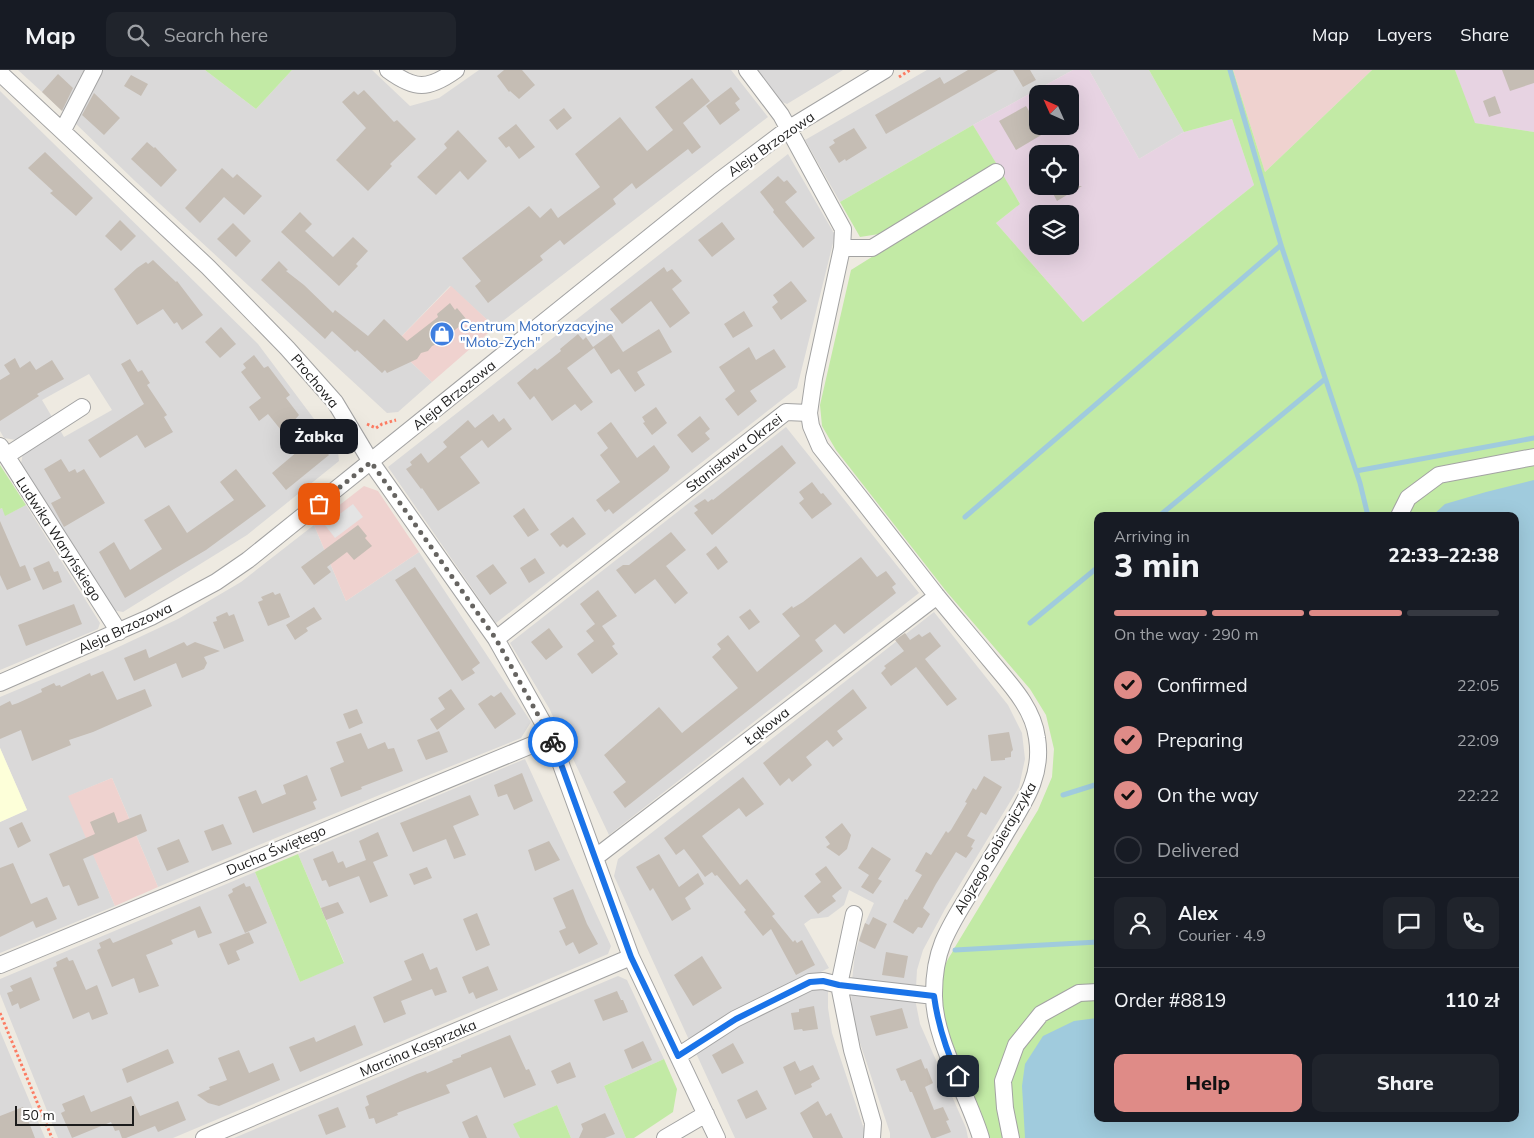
<!DOCTYPE html>
<meta charset="utf-8">
<style>
body{margin:0;font-family:Mulish,sans-serif;background:#20242c;color:#f1f3f6;height:100vh;display:flex;flex-direction:column;font-size:19px;white-space:nowrap}
*{box-sizing:border-box;margin:0}
p{font-size:16px;color:#9ea1a6}
.icon{flex:none;width:28px;height:28px;fill:none;stroke:currentColor;stroke-width:2;stroke-linecap:round;stroke-linejoin:round}
.map{position:relative;flex:1;overflow:hidden}
.details{position:absolute;left:1094px;top:442px;width:425px;height:610px;display:flex;flex-direction:column;background:#171b24;border-radius:10px;box-shadow:0 5px 20px #0002}
.details>*{flex:none}
.needle{width:32px;rotate:315deg}
.controls{position:absolute;left:1029px;top:15px;display:grid;gap:10px}
.controls a{display:grid;place-items:center;width:50px;height:50px;border-radius:10px;background:#171b24;box-shadow:0 5px 20px #0002;font-size:25px}
.scale{position:absolute;left:15px;bottom:12px;width:119px;box-sizing:border-box;padding-left:5px;border:2px solid #1c1c1c;border-top:0;font-size:14px;line-height:18px;white-space:nowrap;color:#1c1c1c;-webkit-text-stroke:4px #fff;paint-order:stroke}
.pin{position:absolute;display:grid;place-items:center;width:42px;height:42px;color:#fff;margin:-21px;border-radius:10px;box-shadow:0 2px 8px #0006}
.courier{position:absolute;display:grid;place-items:center;width:50px;height:50px;margin:-25px;border:4px solid #1a73e8;border-radius:50%;background:#fff;color:#222;box-shadow:0 1px 6px #0007}
.bubble{position:absolute;height:35px;border-radius:10px;background:#171b24;box-shadow:0 5px 20px #0002;font-size:16px;font-weight:800;line-height:35px;text-align:center}
.summary em{font-style:normal;font-weight:800}
.summary div{display:flex;flex-direction:column-reverse}
.summary{display:flex;align-items:center;justify-content:space-between;height:85px;padding:0 20px}
h1{font-size:32px;font-weight:800;line-height:38px}
.bar{display:grid;grid-template-columns:repeat(4,1fr);gap:8px 5px;align-content:center;height:60px;padding:0 20px}
.bar i{height:6px;border-radius:4px;background:#363941}
.bar .selected{background:#df8b87}
.bar p{grid-column:span 4}
.line{display:flex;align-items:center;gap:12px;padding:0 20px;border-top:1px solid #363941}
.line div{flex:1}
.round{display:grid;place-items:center;flex:none;width:52px;height:52px;border-radius:10px;background:#20242c}
ol{padding:0 20px;list-style:none}
li{display:flex;align-items:center;gap:15px;height:55px}
li p{margin-inline-start:auto}
li .icon{padding:5px;border-radius:50%;background:#df8b87;color:#111;stroke-width:4}
li:last-child{color:#9ea1a6}
li i{width:28px;height:28px;border:2px solid #363941;border-radius:50%}
.action{display:flex;gap:10px;margin-top:auto;padding:10px 20px}
.action a{flex:1;height:58px;border-radius:10px;background:#df8b87;color:#111;font-size:20px;font-weight:800;line-height:58px;text-align:center}
.action a+a{background:#20242c;color:#f1f3f6}
header{display:flex;align-items:center;gap:30px;box-sizing:border-box;height:70px;padding:0 25px;background:#171b24;border-bottom:1px solid #363941}
header strong{font-size:24px}
nav{display:flex;gap:28px;margin-inline-start:auto;font-size:18px}
.search{width:350px;height:45px;background:#20242c;display:flex;align-items:center;gap:12px;box-sizing:border-box;padding:0 18px;border-radius:10px;color:#9ea1a6;font-size:19px}
.map>svg:first-child{display:block}
</style>
<header>
<strong>Map</strong>
<div class="search"><svg class="icon" aria-label="search" viewBox="0 0 24 24"><circle cx="10" cy="10" r="6"/><path d="M15 15l6 6"/></svg>Search here</div>
<nav><a>Map</a><a>Layers</a><a>Share</a></nav>
</header>
<div class="map">
<svg width="1534" height="1068" viewBox="0 0 1534 1068">
<rect width="100%" height="100%" fill="#eeeae1"/>
<path fill="#dad9d9" d="M18,0H88L65,43Z
M102,0H205L256,39L292,0H372L410,36L439,28L479,0H731L768,47L495,257L450,216L393,275L432,312L398,342L387,343L135,111L74,52Z
M757,0H843L787,34L782,32Z
M927,0H1073L973,55L840,132L805,70Z
M1089,0H1149L1184,62L1139,89Z
M0,21L258,274L338,381L339,391L247,465L123,542L112,540L21,394L23,382L59,358L64,367L112,340L89,304L42,330L52,347L16,370L4,368L0,361Z
M788,84L835,165L797,318L496,553L388,397Z
M786,357L919,523L609,765L549,638L510,573Z
M26,435L100,553L98,559L0,600V439L2,438L6,445Z
M314,455L346,531L419,482L531,652L521,668L377,726L158,817L112,708L69,726L115,836L0,883V752L27,740L0,678V627L110,581L178,549L241,512Z
M934,542L1008,635L1022,663L1025,689L1019,717L945,839L923,880L917,900L916,917L852,910L855,884L861,863L874,833L849,820L844,835L828,847L811,849L804,854L829,898L752,935L690,972L614,806L618,789Z
M525,689L611,876L608,884L173,1068H58L0,924V909L255,802L300,912L344,892L298,784Z
M618,906L627,910L664,989L604,1016L626,1068H571L557,1035L514,1054L520,1068H234Z
M810,916L828,918V938L832,963L867,1068H735L695,981L749,947Z
M851,922L915,929L920,954L966,1058L968,1068H890V1063L857,964L852,937Z
M0,961L45,1068H0Z"/>
<path fill="#efd2cf" d="M1233,0H1372L1265,102Z
M451,216L495,257L432,312L393,275Z
M364,416L378,421L419,482L346,531L314,455Z
M112,708L158,817L115,836L68,726Z"/>
<path fill="#e7d3e2" fill-rule="evenodd" d="M1073,0H1089L1139,89L1184,62L1232,49L1254,115L1083,252L996,153L1020,134L973,55ZM1038,24H1070V56H1038ZM1038,84H1070V116H1038ZM1038,144H1070V176H1038Z
M1455,0H1534V62L1474,53Z"/>
<path fill="#fdffd9" d="M0,678L27,740L0,752Z"/>
<path fill="#c2eaa5" fill-rule="evenodd" d="M205,0H292L256,39Z
M1149,0H1233L1265,102L1372,0H1455L1475,53L1534,62V1068H989C988,1059 983,1051 980,1042C964,1000 933,949 943,902C944,894 951,885 955,877L1038,740L1052,707L1054,679L1046,645L1030,619L946,521L836,380L822,356L820,335L851,200L1003,105L1020,134L996,153L1083,252L1254,115L1232,49L1184,62ZM1098,446H1515V1049H1098Z
M973,55L996,93L879,164L860,167L840,132Z
M0,395L26,435L5,446L2,438L0,439Z
M298,784L344,893L300,912L255,802Z
M664,989L677,1019L673,1042L634,1068H626L604,1016Z
M557,1035L571,1068H520L513,1054Z"/>
<path fill="#e4e4e4" d="M353,434L363,447L335,468L325,455Z"/>
<path fill="#a0cbdd" d="M1534,410V1068H1025L1022,1016L1025,994L1043,966L1074,951L1097,948L1098,1049H1515V867L1517,862L1515,856V446H1432L1445,434L1486,422Z"/>
<g fill="none" stroke-linecap="round" stroke-linejoin="round">
<path stroke="#a0cbdd" stroke-width="5" d="M1230,0L1281,175L1360,413L1368,446
M1356,401L1534,368
M1159,446L1325,309
M965,447L1281,175
M1030,553L1098,497
M1063,725L1098,714
M955,880L1098,872"/>
</g>
<path fill="#c5bdb4" d="M504,0H522L535,15L519,29L510,21L509,22L497,6Z
M968,0H998L886,64L875,45L940,7L944,14Z
M1013,0H1030L1036,10L1023,17Z
M1502,0H1534V13L1510,21Z
M58,4L73,18L62,41L42,22Z
M131,5L148,14L141,26L124,16Z
M692,8L710,31L683,53L701,77L692,84L688,79L636,119L632,113L613,129L616,134L564,175L560,170L540,186L543,190L488,233L475,216L481,211L462,188L529,136L540,148L551,138L558,148L600,117L575,84L620,47L647,81L673,60L655,37Z
M731,17L740,29L735,33L740,40L720,55L706,36Z
M364,20L394,52L397,50L416,69L390,94L392,96L368,121L336,90L366,58L342,32L354,21L358,25Z
M94,23L120,48L104,65L82,45Z
M1495,26L1501,43L1489,47L1483,31Z
M1026,36L1043,64L1016,80L999,51Z
M564,38L572,48L557,60L549,50Z
M516,54L535,77L519,89L509,76L506,78L498,68Z
M854,58L867,78L846,91L845,89L839,93L829,77L835,73L833,70Z
M458,60L487,91L468,110L460,101L436,125L417,107L447,78L444,74Z
M147,72L154,78L155,77L177,100L161,117L131,89Z
M45,82L93,128L76,146L50,123L53,121L28,98Z
M222,98L233,108L237,104L262,126L244,145L224,127L200,153L185,138Z
M778,106L784,112L787,110L797,122L785,132L815,168L803,178L773,142L774,140L760,122Z
M1049,116H1082L1057,131Z
M300,142L312,154L305,161L333,187L353,167L368,181L356,194L358,196L339,216L281,162Z
M120,150L136,166L121,181L105,166Z
M722,152L735,169L712,187L698,170Z
M233,153L251,171L236,187L217,169Z
M153,190L176,212L177,211L203,245L182,260L177,252L174,254L163,239L137,255L114,219L137,198L146,192L148,194Z
M279,191L288,200L286,201L304,215L333,243L335,240L368,266L384,249L407,271L438,247L437,244L450,233L455,240L457,238L467,250L439,273L432,276L428,281L421,283L417,289L387,303L385,300L382,303L357,280L355,282L332,261L325,269L261,210Z
M664,197L667,202L672,199L682,211L672,219L690,243L670,258L651,231L622,254L610,239Z
M791,211L807,231L781,250L772,237L778,232L773,225Z
M744,241L753,256L733,268L724,254Z
M221,257L236,274L220,288L205,272Z
M659,259L672,282L637,302L645,315L635,322L619,299L611,304L594,278L567,298L593,332L581,341L575,334L552,351L534,326L530,330L517,313L535,298L537,300L561,281L560,279L578,264L583,270L586,267L593,277L611,264L623,282Z
M749,277L756,290L774,279L786,297L750,321L757,331L738,346L725,329L735,321L719,297Z
M254,285L264,298L268,296L290,325L286,328L299,345L293,352L309,367L311,364L329,385L286,420L272,403L298,381L268,344L259,351L249,337L261,328L241,302L246,298L243,294Z
M15,288L20,298L30,291L36,300L52,290L64,309L37,324L39,326L0,351V310L10,304L4,295Z
M130,289L138,302L142,300L150,313L147,315L167,345L164,347L173,362L145,378L137,365L100,388L88,370L144,334L121,294Z
M656,337L667,353L652,365L643,353L645,352L642,347Z
M493,344L499,352L504,348L512,359L488,378L482,370L460,387L480,413L438,441L422,418L421,419L406,399L412,395L410,392L421,383L428,393L447,377L443,372L468,350L475,358Z
M700,346L710,359L705,363L710,369L692,383L677,365Z
M611,352L637,388L654,375L670,397L668,401L613,444L609,439L605,442L596,430L620,412L600,385L608,378L597,363Z
M782,375L796,393L712,465L694,443L698,440L694,436L705,429L708,432L712,429L713,430Z
M61,389L69,402L75,399L77,403L84,399L105,433L64,457L51,433L61,428L44,399Z
M236,399L266,436L206,480L125,528L99,482L114,472L130,500L162,479L144,450L169,435L187,463L234,430L220,412Z
M812,412L821,424L823,423L832,434L812,449L799,433L804,429L799,422Z
M524,438L539,460L528,467L513,446Z
M573,447L586,464L567,478L563,474L560,477L550,464Z
M0,451L20,497L25,495L31,510L7,520L0,505Z
M358,455L367,466L365,468L372,476L354,490L347,482L327,497L331,502L314,515L301,497Z
M671,462L686,480L666,496L688,523L675,534L655,509L635,524L616,500L623,495H629Z
M716,476L728,492L718,500L706,484Z
M861,487L877,507L886,501L896,514L892,517L896,523L844,564L835,554L815,570L823,581L625,738L613,722L626,712L604,685L659,637L682,663L738,618L712,587L721,579L717,574L728,565L757,602L800,566L782,544L792,536L793,538L803,532Z
M535,488L545,503L529,513L520,498Z
M49,491L54,502L58,501L62,512L43,520L33,498Z
M493,494L507,513L490,525L476,506Z
M415,497L480,593L472,599L475,603L462,611L395,510Z
M598,520L617,546L602,556L615,574L612,576L618,584L592,604L577,584L594,571L586,561L595,554L580,534Z
M273,522L275,525L280,523L290,547L268,556L258,532L263,530L261,527Z
M74,534L82,554L26,576L18,555Z
M314,537L322,549L306,558L308,561L295,570L286,555Z
M750,539L760,552L749,560L739,547Z
M227,542L229,546L234,544L244,571L224,579L213,552L217,551L216,547Z
M549,558L563,577L546,590L531,572Z
M930,562L941,576L925,589L957,629L947,636L916,597L891,616L881,603L886,598L884,596L904,581L895,570L905,563L910,570L919,564L922,567Z
M184,572L187,576L195,572L220,581L204,587L207,593L204,599L182,608L176,593L134,611L124,588L146,579L149,588Z
M103,601L117,630L145,619L152,636L93,662L69,670L71,675L32,691L21,660L0,669V636L10,631L12,635L18,633L42,622L41,619L54,613L56,616L60,615L61,617L90,603L91,606Z
M451,619L465,639L437,660L430,649L445,639L438,628Z
M853,619L867,638L837,661L843,669L833,677L827,670L806,687L812,695L792,712L789,708L780,716L763,693Z
M501,622L516,644L495,659L478,634L491,625L494,627Z
M357,639L363,653L349,659L343,644Z
M439,661L448,682L426,690L417,670Z
M1009,662L1013,680L1011,682V687L1005,688V690L991,691L988,665Z
M361,663L368,679L385,672L388,679L394,678L403,701L361,717L362,719L341,727L330,698L344,692L336,672Z
M522,703L533,731L514,740L507,724L498,727L494,715Z
M307,705L317,730L313,732L316,739L253,763L238,727L256,720L262,734L286,724L283,715Z
M984,706L1002,717L986,745L981,742L967,766L975,770L971,777L973,778L966,788L956,782L936,814L923,838L930,844L922,858L918,857L913,864L893,852L905,829L907,830L922,805L915,801L926,782L931,785L946,761L948,763L951,760L967,733L965,732L973,718L976,720Z
M743,707L764,734L746,747L739,738L702,766L740,815L747,809L775,844L772,846L793,872L795,870L797,873L802,870L815,895L796,905L771,859L763,866L744,842L746,840L717,805L715,806L712,802L705,807L684,779L676,785L664,768Z
M470,725L479,745L453,756L466,785L454,789L446,769L413,782L400,753Z
M114,742L118,753L141,744L147,761L83,789L99,828L78,836L69,815L63,817L49,784L95,764L90,752Z
M22,752L31,771L18,778L9,758Z
M842,753L851,765L847,779L839,786L826,777L830,774L825,767Z
M223,754L232,774L212,781L204,761Z
M378,762L388,786L373,792L388,826L370,833L359,806L329,817L326,810L322,811L313,789L333,781L338,793L343,791L346,798L366,790L359,771Z
M179,769L189,792L167,801L157,778Z
M549,771L560,790L535,801L528,780Z
M872,777L891,789L878,809L882,811L873,824L861,817L869,805L858,798Z
M659,784L679,817L698,803L704,814L685,828L691,839L672,851L653,818L650,821L636,797Z
M13,793L31,834L47,827L57,849L36,858L33,851L0,867V798Z
M826,796L842,818L832,826L836,831L818,844L804,826L821,812L815,804Z
M427,797L432,808L414,815L409,804Z
M244,813L246,817L250,816L267,853L245,863L228,825L233,822L232,819Z
M573,819L587,854L598,874L579,884L573,872L566,876L559,861L566,858L553,828Z
M338,832L344,843L326,850L321,838Z
M200,836L212,863L198,868L195,860L171,870L173,874L146,885L159,916L139,923L134,908L112,917L97,880L101,878L99,873L110,868L113,873L118,871Z
M477,843L490,875L476,881L463,849Z
M873,847L887,854L875,879L859,871L865,853L869,855Z
M249,862L254,873L236,881L240,890L228,895L219,874Z
M886,882L908,886L904,908L882,905Z
M423,883L430,900L437,897L447,922L435,926L432,919L401,931L406,944L384,953L373,927L412,910L404,891Z
M702,886L722,918L693,936L674,905Z
M67,887L69,891L73,890L86,920L97,915L108,944L92,950L89,942L73,949L53,898L57,896L56,892Z
M488,896L498,920L476,929L473,922L469,924L462,907Z
M31,907L40,930L20,939L18,933L12,936L7,923L13,921L10,916Z
M617,921L621,930H623L628,942L603,951L594,930Z
M814,936L818,959L803,961L802,959L794,960L791,943L799,942V939Z
M902,938L908,958L876,966L870,946Z
M355,955L363,975L300,1002L289,977L314,967L316,972Z
M510,965L526,1000L529,999L536,1015L504,1028L491,997L446,1015L450,1023L397,1043L398,1045L376,1054L374,1048L369,1049L365,1037L369,1035L366,1026L417,1004L426,1001L427,1003L453,992L452,990L461,987V985Z
M643,971L652,990L632,999L624,980Z
M733,973L744,993L722,1004L712,985Z
M168,979L174,993L127,1013L122,999Z
M239,980L249,1003L273,993L280,1010L219,1036L208,1033L197,1025L210,1019L209,1017L227,1010L218,988Z
M921,989L925,999L927,998L933,1013L925,1017L934,1040L943,1037L949,1050L946,1051L951,1062L935,1068H931L912,1022H910L905,1010L901,1011L896,999Z
M795,991L800,1001L813,995L820,1009L811,1014L812,1017L795,1025L783,997Z
M570,992L576,1007L557,1014L551,1001Z
M757,1020L767,1039L746,1049L737,1030Z
M84,1025L91,1042L131,1026L140,1046L178,1031L186,1050L158,1062L155,1056L126,1068H122L119,1060L115,1061L111,1052L72,1068L61,1043L65,1041L62,1034Z
M818,1031L826,1046L831,1043L843,1068H813L800,1043Z
M23,1037L35,1068H0V1046Z
M338,1037L346,1057L326,1065L318,1045Z
M605,1043L615,1064L605,1068H579L583,1059L581,1054Z
M477,1045L487,1068H469L462,1052Z"/>
<g fill="none" stroke-linecap="round" stroke-linejoin="round">
<defs>
<path id="minor" d="M388,0C415,20 428,20 456,0
M747,0L781,45L843,159L842,178L814,308L809,343L811,356L820,377C859,426 898,476 936,525C954,547 972,568 990,590C1009,613 1033,637 1037,668C1043,705 1025,731 1007,761C995,782 982,802 970,823C960,839 950,855 943,872C937,887 934,908 934,924C933,969 968,1024 981,1068
M0,3L208,197L287,278L335,332L371,392L496,569L551,667L631,887L717,1068
M63,60L94,0
M842,178H872L996,102
M0,376L119,562
M6,386L82,337
M1399,446L1408,428L1439,405L1534,387
M496,569L786,342L809,343
M0,613L151,547L216,512L248,490L719,111L788,59L885,0
M596,787L937,526
M854,844L839,915L852,980L873,1053L872,1068
M0,895L551,667
M678,986L735,949L810,912L823,911L839,915L934,926
M204,1068L631,887
M665,1068L706,1044
M1011,1068L1005,1038L1003,1011L1016,975L1041,944L1079,923L1098,922"/>
</defs>
<use href="#minor" stroke="#a3a3a3" stroke-width="18"/>
<path stroke="#fc7c63" stroke-width="3" stroke-dasharray="2.5 2.5" stroke-linecap="butt" d="M899,7L910,0
M367,354L376,358L382,354L396,350
M0,943L52,1068"/>
<use href="#minor" stroke="#fff" stroke-width="16"/>
</g>
<g fill="none" stroke-linecap="round" stroke-linejoin="round">
<path stroke="#666461" stroke-width="5" stroke-dasharray="0 9" d="M319,434L371,392L496,569L553,672"/>
<path stroke="#1a73e8" stroke-width="6" d="M553,672L631,887L678,986L736,949L810,912L823,911L839,915L934,926C938,955 946,980 958,1006"/>
</g>
<defs>
<symbol id="shop-disc" viewBox="-11 -11 22 22"><circle r="9.5" fill="#3f7fe0" stroke="#fff"/><path d="M-5-2.5h2.3a2.7 3.5 0 0 1 5.4 0H5L5.5 6h-11ZM-1.5-2.5h3a1.5 2.3 0 0 0-3 0Z" fill="#fff"/></symbol>
</defs>
<g fill-rule="evenodd">
<use href="#shop-disc" x="428" y="250" width="28" height="28"/>
</g>
<g text-anchor="middle" dominant-baseline="central" stroke-width="4.5" stroke-linejoin="round" paint-order="stroke">
<g font-size="14" fill="#1c1c1c" stroke="#fff">
<text transform="translate(771 74) rotate(-35)">Aleja Brzozowa</text>
<text transform="translate(315 311) rotate(50)">Prochowa</text>
<text transform="translate(454 325) rotate(-39)">Aleja Brzozowa</text>
<text transform="translate(734 383) rotate(-38)">Stanisława Okrzei</text>
<text transform="translate(59 469) rotate(57)">Ludwika Waryńskiego</text>
<text transform="translate(125 558) rotate(-25)">Aleja Brzozowa</text>
<text transform="translate(767 656) rotate(-38)">Łąkowa</text>
<text transform="translate(995 778) rotate(-60)">Alojzego Sobierajczyka</text>
<text transform="translate(276 780) rotate(-23)">Ducha Świętego</text>
<text transform="translate(418 978) rotate(-23)">Marcina Kasprzaka</text>
</g>
<g font-size="14" fill="#366cbe" stroke="#fff" text-anchor="start">
<text x="460" y="256">Centrum Motoryzacyjne<tspan x="460" dy="16">"Moto-Zych"</tspan></text>
</g>
</g>
</svg>
<div class="controls">
<a><svg class="needle" viewBox="-14 -14 28 28"><path d="M0-13l5 13h-10z" fill="#e53935"/><path d="M0 13l5-13h-10z" fill="#9ea1a6"/></svg></a>
<a><svg class="icon" aria-label="locate" viewBox="0 0 24 24"><circle cx="12" cy="12" r="6"/><path d="M12 2v4M12 18v4M2 12h4M18 12h4"/></svg></a>
<a><svg class="icon" aria-label="layers" viewBox="0 0 24 24"><path d="M12 4l9 5-9 5-9-5zM3 14l9 5 9-5"/></svg></a>
</div>
<div class="scale">50 m</div>
<div class="pin" style="left:319px;top:434px;background:#ea580c"><svg class="icon" aria-label="bag" viewBox="0 0 24 24"><path d="M5 8h14l-1 12H6zM9 8a3 3 0 0 1 6 0"/></svg></div>
<div class="pin" style="left:958px;top:1006px;background:#1f2937"><svg class="icon" aria-label="home" viewBox="0 0 24 24"><path d="M3 11l9-7 9 7M6 9v11h12V9"/></svg></div>
<div class="courier" style="left:553px;top:672px"><svg class="icon" aria-label="bike" viewBox="0 0 24 24"><circle cx="6" cy="16" r="4"/><circle cx="18" cy="16" r="4"/><path d="M6 16l4-8h5l3 8M10 8l3 8H6M13 5h3"/></svg></div>
<div class="bubble" style="left:280px;top:349px;width:78px">Żabka</div>
<section class="details">
<div class="summary"><div><h1>3 min</h1><p>Arriving in</p></div><em>22:33–22:38</em></div>
<div class="bar"><i class="selected"></i><i class="selected"></i><i class="selected"></i><i></i><p>On the way · 290 m</p></div>
<ol>
<li><svg class="icon" aria-label="check" viewBox="0 0 24 24"><path d="M5 12l5 5 9-10"/></svg>Confirmed<p>22:05</p></li>
<li><svg class="icon" aria-label="check" viewBox="0 0 24 24"><path d="M5 12l5 5 9-10"/></svg>Preparing<p>22:09</p></li>
<li><svg class="icon" aria-label="check" viewBox="0 0 24 24"><path d="M5 12l5 5 9-10"/></svg>On the way<p>22:22</p></li>
<li><i></i>Delivered</li>
</ol>
<div class="line" style="height:90px"><a class="round"><svg class="icon" aria-label="person" viewBox="0 0 24 24"><circle cx="12" cy="8" r="4"/><path d="M4 21q1-7 8-7t8 7"/></svg></a><div><b>Alex</b><p>Courier · 4.9</p></div><a class="round"><svg class="icon" aria-label="chat" viewBox="0 0 24 24"><path d="M4 5h16v11H9l-5 4z"/></svg></a><a class="round"><svg class="icon" aria-label="phone" viewBox="0 0 24 24"><path d="M5 4h4l2 5-3 2q2 4 5 5l2-3 5 2v4C11 20 4 13 5 4z"/></svg></a></div>
<div class="line" style="height:65px"><div>Order #8819</div><b>110 zł</b></div>
<div class="action"><a>Help</a><a>Share</a></div>
</section>
</div>
